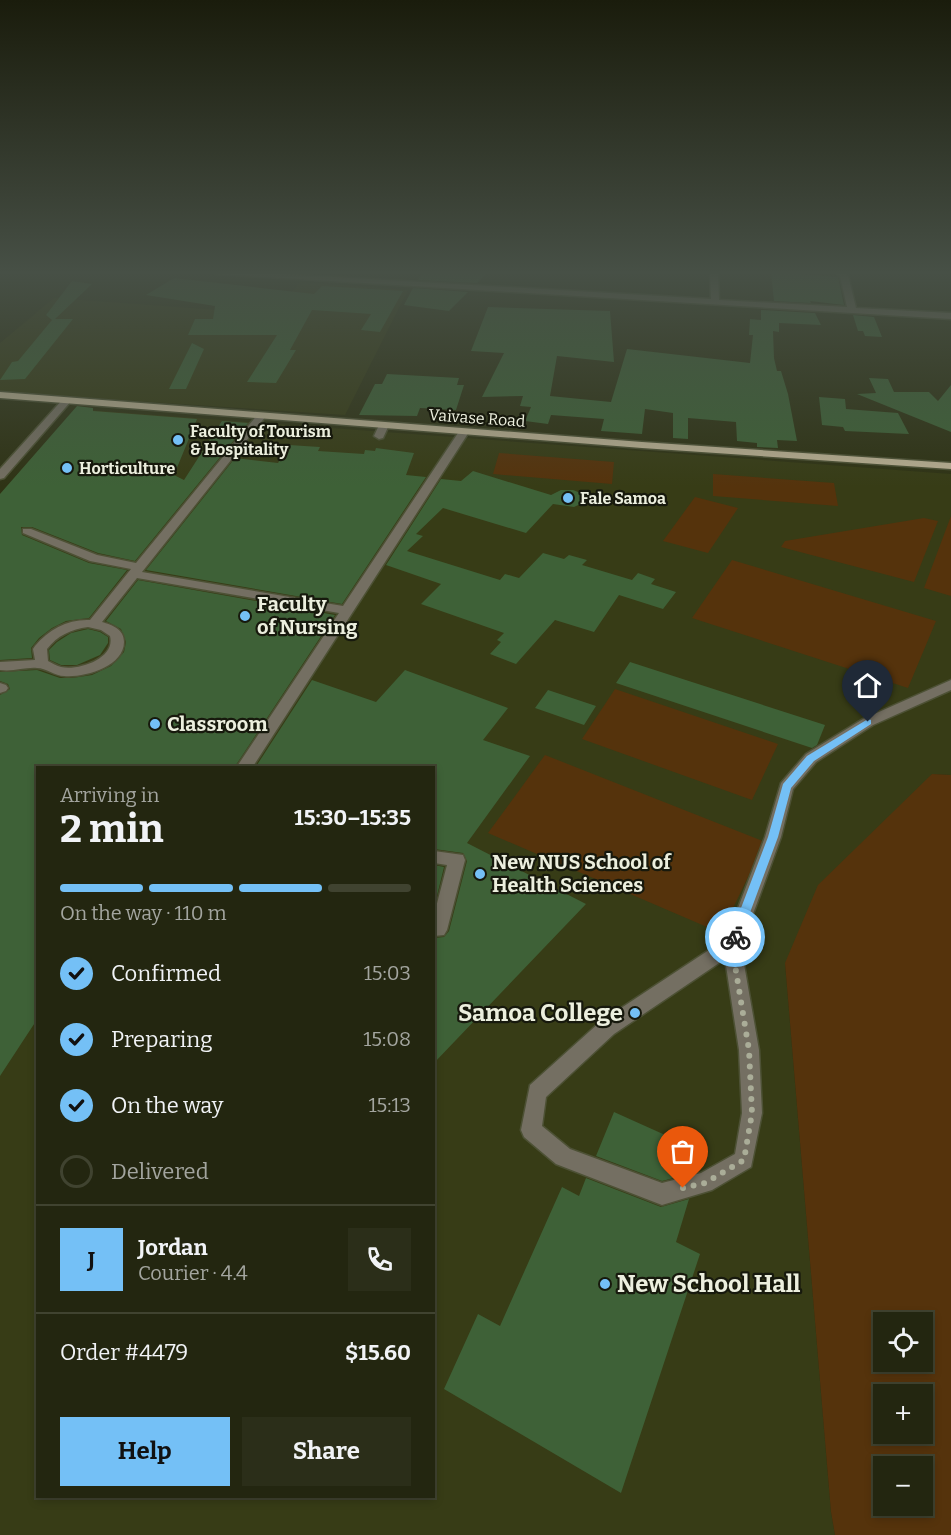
<!DOCTYPE html>
<meta charset="utf-8">
<style>
body{margin:0;font-family:Bitter,serif;background:#2b2e19;color:#f1f3f6;height:100vh;display:flex;flex-direction:column;font-size:22px;white-space:nowrap}
*{box-sizing:border-box;margin:0}
p{font-size:20px;color:#a3a59f}
.icon{flex:none;width:33px;height:33px;fill:none;stroke:currentColor;stroke-width:2;stroke-linecap:round;stroke-linejoin:round}
.map{position:relative;flex:1;overflow:hidden}
.sheet{position:absolute;left:36px;top:766px;width:399px;height:732px;display:flex;flex-direction:column;background:#232610;border-radius:0px;box-shadow:0 3px 9px #0003,0 0 0 2px #404330}
.sheet>*{flex:none}
.tools{position:absolute;left:873px;top:1312px;display:grid;gap:12px}
.tools a{display:grid;place-items:center;width:60px;height:60px;border-radius:0px;background:#232610;box-shadow:0 3px 9px #0003,0 0 0 2px #404330;font-size:30px}
.pin{position:absolute;display:grid;place-items:center;width:51px;height:51px;color:#fff;margin:-62px -26px;border-radius:50% 50% 50% 0;rotate:-45deg;box-shadow:0 0 6px #0007}
.pin .icon{rotate:45deg}
.courier{position:absolute;display:grid;place-items:center;width:60px;height:60px;margin:-30px;border:4px solid #74c0f6;border-radius:50%;background:#fff;color:#222;box-shadow:0 2px 8px #0007}
.overview em{font-style:normal;font-weight:700}
.overview div{display:flex;flex-direction:column-reverse}
.overview{display:flex;align-items:center;justify-content:space-between;height:102px;padding:0 24px}
h1{font-size:39px;font-weight:700;line-height:45px}
.bar{display:grid;grid-template-columns:repeat(4,1fr);gap:9px 6px;align-content:center;height:72px;padding:0 24px}
.bar i{height:8px;border-radius:4px;background:#404330}
.bar .active{background:#74c0f6}
.bar p{grid-column:span 4}
.line{display:flex;align-items:center;gap:15px;padding:0 24px;border-top:2px solid #404330}
.line div{flex:1}
.round{display:grid;place-items:center;flex:none;width:63px;height:63px;border-radius:0px;background:#2b2e19}
ol{padding:0 24px;list-style:none}
li{display:flex;align-items:center;gap:18px;height:66px}
li p{margin-inline-start:auto}
li .icon{padding:6px;border-radius:50%;background:#74c0f6;color:#111;stroke-width:4}
li:last-child{color:#a3a59f}
li i{width:33px;height:33px;border:3px solid #404330;border-radius:50%}
.action{display:flex;gap:12px;margin-top:auto;padding:12px 24px}
.action a{flex:1;height:69px;border-radius:0px;background:#74c0f6;color:#111;font-size:24px;font-weight:700;line-height:69px;text-align:center}
.action a+a{background:#2b2e19;color:#f1f3f6}
.map>svg:first-child{display:block}
</style>
<div class="map">
<svg width="951" height="1535" viewBox="0 0 951 1535">
<rect width="100%" height="100%" fill="#2f3315"/>
<path fill="#373c16" fill-rule="evenodd" d="M300,282L408,290L345,415L0,392V343L54,298L273,314Z
M75,409L951,474V775L932,774L785,963L831,1512L835,1535H0V494ZM38,768H434V1497H38Z"/>
<path fill="#55330c" fill-rule="evenodd" d="M499,453L614,462L612,484L493,474Z
M713,474L834,483L838,506L713,496Z
M695,497L738,508L708,553L663,541Z
M951,516V596L924,588Z
M924,518L938,521L914,582L781,547L785,541Z
M732,560L936,621L908,688L692,618Z
M615,689L778,744L752,800L582,739Z
M545,755L765,842L721,933L488,833Z
M932,774L951,775V1535H835L831,1512L785,963L818,885ZM884,1323H922V1362H884ZM884,1395H922V1434H884ZM884,1467H922V1506H884Z"/>
<path fill="#3e6137" d="M423,272H488L477,283L418,280Z
M771,272L838,277L844,305L810,301L811,303L774,301Z
M174,278L314,294L322,286L403,291L380,332L361,330L371,314L312,310L290,350H296L276,383L247,382L277,335H188L195,319H213L215,306L146,295Z
M72,281L92,284L55,319H73L25,379L0,380L12,362L18,361L52,320L46,315Z
M413,288L468,292L449,311L404,305Z
M488,307L610,311L614,362L557,356L550,396L611,402L627,349L750,363L753,335H749L750,319L761,320V310L815,313L821,325L779,323V332L773,331L774,358L777,371H781L788,394L797,441L777,440L778,448L757,447V443L737,441L736,422L688,418V439L673,438V413L645,409L642,434L601,431L604,419L551,415L548,424L525,421L531,407L520,406L523,396L482,397L504,353L471,351Z
M853,315L874,317L882,337L865,336L863,331H858Z
M192,343L204,349L186,389H169Z
M387,374L459,378L457,385H464L456,410L420,408L417,416L359,415L375,384H382Z
M869,378L888,379L894,392H929L938,401L951,385V432L857,394L876,393Z
M819,397L845,399L846,409L898,413L909,434L845,431L843,427L822,425Z
M77,406L93,408V411L197,419L174,475L184,480L222,421L248,423L135,561L98,553L32,527H21L22,535L89,563L127,570L89,618L66,621L52,628L39,638L31,648L32,658L0,660V494Z
M289,445L320,447L318,451L364,454L365,450L375,451L376,448L414,453L406,475L426,477L342,604L146,570L235,458L278,463Z
M473,471L551,495L561,490H573L593,498L574,507L553,504L526,533L443,508L416,534L423,536L407,551L500,580L505,574L519,578L543,553L564,559L569,555L587,560L582,565L632,580L638,573L655,579L651,584L676,592L663,609L619,595L594,632L555,620L516,664L490,654L501,642L497,640L504,633L421,604L441,584L386,565L441,479L461,481Z
M138,580L335,615L234,768H38V1018L0,1076V695L10,689L8,684L0,681V672L37,670L60,678H72L92,675L111,666L124,652L126,642L121,629L106,621Z
M88,629L100,632L108,637V643L100,655L77,665H61L50,660L49,650L57,642L71,633Z
M630,662L825,725L817,745L812,748L616,683Z
M405,670L508,708L483,740L530,756L467,843L586,904L434,1063V938L444,937L449,931L467,861L463,853L434,849V768H255L312,680L376,702Z
M548,690L596,706L584,725L535,708Z
M434,865L444,867L434,908Z
M614,1112L703,1152L697,1172L662,1181L596,1156Z
M586,1178L661,1207L689,1199L676,1242L700,1254L621,1493L444,1389L478,1314L500,1326L562,1187L579,1196Z"/>
<g fill="none" stroke-linecap="round" stroke-linejoin="round">
<defs>
<path id="minor" d="M213,272H251L711,299L710,272H718L719,300L847,307L840,276L834,272H843L848,275L856,308L951,313V319L217,274Z
M64,398L72,400L4,478L0,479V469Z
M258,414L266,416L142,572L343,606L460,430L469,432L252,768H236L339,613L137,578L102,622C112,625 124,629 124,642C124,667 83,678 64,676C55,676 46,668 37,668C25,667 13,672 0,670V662L35,660L33,649L35,646C49,629 68,619 90,620L131,569L90,561L23,533V529H31L97,555L136,563ZM88,627L101,630L110,636C116,658 79,671 61,667C57,666 52,663 48,661L47,649C57,636 71,629 88,627Z
M380,423L389,425L383,438L379,439L374,436Z
M951,680V690L873,725L816,762L793,789L781,837L741,947L759,1050L762,1113L751,1167L712,1190L662,1205L556,1164L524,1137L521,1130L530,1085L600,1022L709,950L725,942L765,837L781,783L806,754L863,719ZM725,959L739,1050L742,1113L735,1154L701,1173L662,1183L570,1149L542,1126L546,1097L614,1034Z
M0,683L6,685L8,688L6,691L0,693Z
M434,851L463,855L465,860L447,930L444,935L434,936V915L447,865L434,863Z"/>
<path id="major" d="M0,392L642,442L951,463V469L642,448L0,398Z"/>
</defs>
<use href="#minor" stroke="#4d5135" stroke-width="3"/>
<use href="#major" stroke="#4d5135" stroke-width="3"/>
<use href="#minor" fill="#746f62" fill-rule="evenodd"/>
<use href="#major" fill="#b8ae92" fill-rule="evenodd"/>
</g>
<linearGradient id="sky" x2="0" y2="1"><stop stop-color="#1a1c0c"/><stop offset="0.56" stop-color="#475046"/><stop offset="1" stop-color="#475046" stop-opacity="0"/></linearGradient>
<rect width="951" height="487" fill="url(#sky)"/>
<path fill="#74c0f6" d="M868,719L871,720V724L814,761L791,788L778,837L741,937L735,942L731,940L730,937L768,837L783,784L807,756Z"/>
<g fill="none" stroke-linecap="round" stroke-linejoin="round">
<path stroke="#aaad98" stroke-width="6" stroke-dasharray="0 10.8" d="M683,1188L705,1183L744,1160L752,1113L749,1050L732,947L735,937"/>
</g>
<g fill="#74c0f6" stroke="#17190d" stroke-width="2">
<circle cx="178" cy="440" r="6"/>
<circle cx="67" cy="468" r="6"/>
<circle cx="568" cy="498" r="6"/>
<circle cx="245" cy="616" r="6"/>
<circle cx="155" cy="724" r="6"/>
<circle cx="480" cy="874" r="6"/>
<circle cx="635" cy="1013" r="6"/>
<circle cx="605" cy="1284" r="6"/>
</g>
<g text-anchor="middle" dominant-baseline="central" stroke-width="4.5" stroke-linejoin="round" paint-order="stroke">
<g font-size="16" fill="#ecefde" stroke="#17190d">
<text transform="translate(477 418) rotate(4)">Vaivase Road</text>
</g>
<g font-size="16" font-weight="bold" fill="#ecefde" stroke="#17190d" text-anchor="start">
<text x="190" y="431">Faculty of Tourism<tspan x="190" dy="18">&amp; Hospitality</tspan></text>
<text x="79" y="468">Horticulture</text>
<text x="580" y="498">Fale Samoa</text>
</g>
<g font-size="20" font-weight="bold" fill="#ecefde" stroke="#17190d" text-anchor="start">
<text x="257" y="604">Faculty<tspan x="257" dy="23">of Nursing</tspan></text>
<text x="167" y="724">Classroom</text>
<text x="492" y="862">New NUS School of<tspan x="492" dy="23">Health Sciences</tspan></text>
</g>
<g font-size="24" font-weight="bold" fill="#ecefde" stroke="#17190d" text-anchor="end">
<text x="623" y="1013">Samoa College</text>
<text x="617" y="1284" text-anchor="start">New School Hall</text>
</g>
</g>
</svg>
<div class="tools">
<a><svg class="icon" aria-label="locate" viewBox="0 0 24 24"><circle cx="12" cy="12" r="6"/><path d="M12 2v4M12 18v4M2 12h4M18 12h4"/></svg></a>
<a>+</a>
<a>−</a>
</div>
<div class="pin" style="left:683px;top:1188px;background:#ea580c"><svg class="icon" aria-label="bag" viewBox="0 0 24 24"><path d="M5 8h14l-1 12H6zM9 8a3 3 0 0 1 6 0"/></svg></div>
<div class="pin" style="left:868px;top:722px;background:#1f2937"><svg class="icon" aria-label="home" viewBox="0 0 24 24"><path d="M3 11l9-7 9 7M6 9v11h12V9"/></svg></div>
<div class="courier" style="left:735px;top:937px"><svg class="icon" aria-label="bike" viewBox="0 0 24 24"><circle cx="6" cy="16" r="4"/><circle cx="18" cy="16" r="4"/><path d="M6 16l4-8h5l3 8M10 8l3 8H6M13 5h3"/></svg></div>
<section class="sheet">
<div class="overview"><div><h1>2 min</h1><p>Arriving in</p></div><em>15:30–15:35</em></div>
<div class="bar"><i class="active"></i><i class="active"></i><i class="active"></i><i></i><p>On the way · 110 m</p></div>
<ol>
<li><svg class="icon" aria-label="check" viewBox="0 0 24 24"><path d="M5 12l5 5 9-10"/></svg>Confirmed<p>15:03</p></li>
<li><svg class="icon" aria-label="check" viewBox="0 0 24 24"><path d="M5 12l5 5 9-10"/></svg>Preparing<p>15:08</p></li>
<li><svg class="icon" aria-label="check" viewBox="0 0 24 24"><path d="M5 12l5 5 9-10"/></svg>On the way<p>15:13</p></li>
<li><i></i>Delivered</li>
</ol>
<div class="line" style="height:108px"><b class="round" style="background:#74c0f6;color:#111">J</b><div><b>Jordan</b><p>Courier · 4.4</p></div><a class="round"><svg class="icon" aria-label="phone" viewBox="0 0 24 24"><path d="M5 4h4l2 5-3 2q2 4 5 5l2-3 5 2v4C11 20 4 13 5 4z"/></svg></a></div>
<div class="line" style="height:78px"><div>Order #4479</div><b>$15.60</b></div>
<div class="action"><a>Help</a><a>Share</a></div>
</section>
</div>
